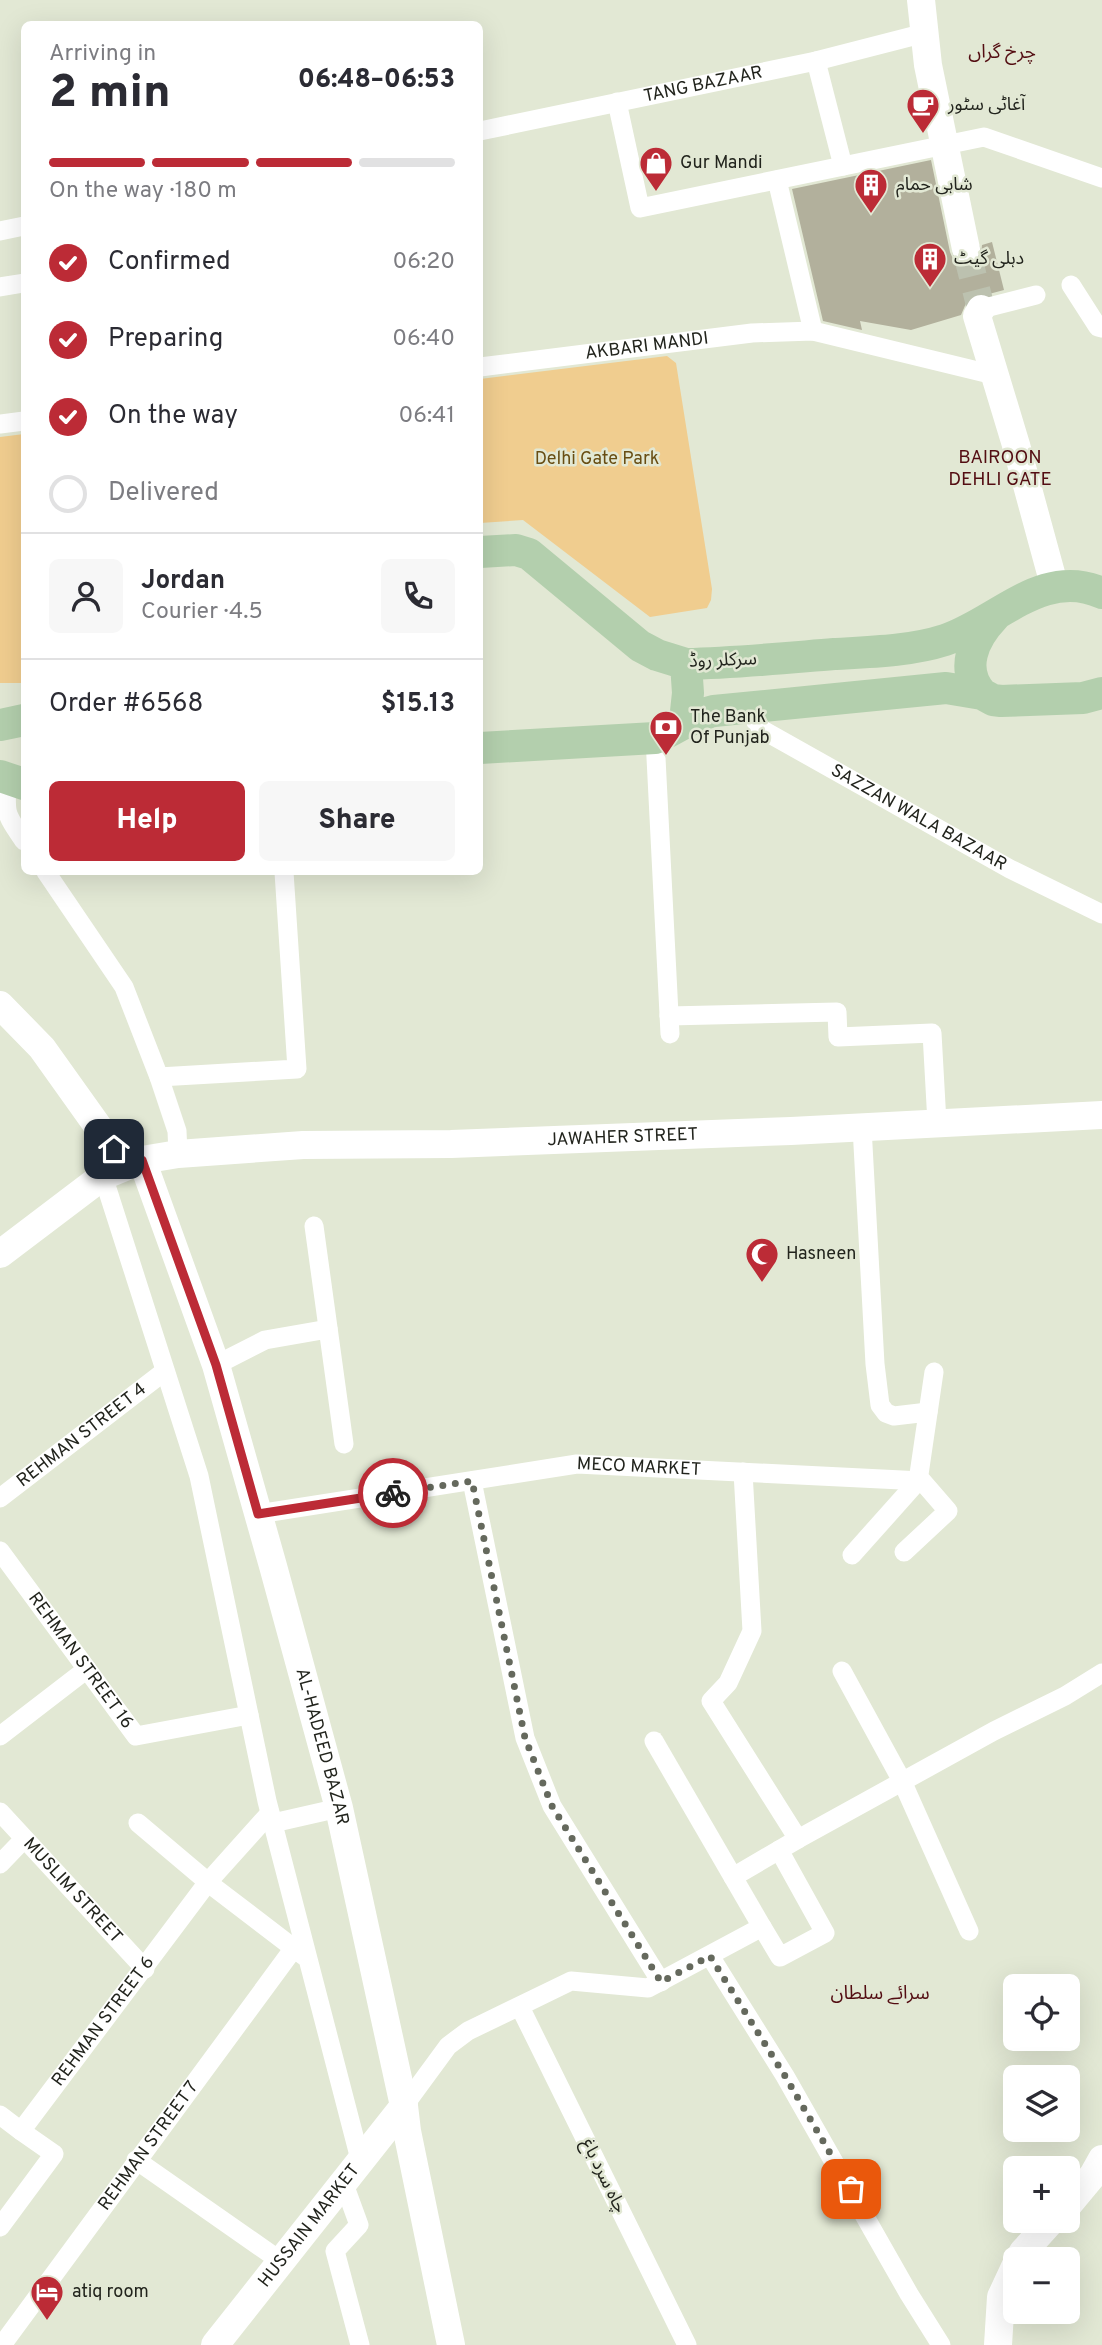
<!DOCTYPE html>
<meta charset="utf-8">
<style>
body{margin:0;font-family:Overpass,"Noto Sans Arabic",sans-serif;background:#f7f7f7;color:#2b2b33;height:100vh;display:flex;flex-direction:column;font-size:26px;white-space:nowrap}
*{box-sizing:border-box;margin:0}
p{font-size:23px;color:#7c7c81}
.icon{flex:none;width:38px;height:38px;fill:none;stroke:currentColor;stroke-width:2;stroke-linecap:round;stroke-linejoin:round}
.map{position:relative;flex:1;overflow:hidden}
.panel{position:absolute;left:21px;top:21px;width:462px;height:854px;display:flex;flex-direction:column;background:#fff;border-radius:10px;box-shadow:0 7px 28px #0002}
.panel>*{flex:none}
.controls{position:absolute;left:1003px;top:1974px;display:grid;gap:14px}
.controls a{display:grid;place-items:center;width:77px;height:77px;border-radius:10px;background:#fff;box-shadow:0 7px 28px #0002;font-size:35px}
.pin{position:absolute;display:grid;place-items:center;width:60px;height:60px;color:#fff;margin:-30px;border-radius:14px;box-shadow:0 4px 10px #0006}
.courier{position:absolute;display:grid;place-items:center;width:70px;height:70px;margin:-35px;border:5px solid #bc2b36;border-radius:50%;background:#fff;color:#222;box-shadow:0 2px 9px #0007}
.headline em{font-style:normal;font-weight:800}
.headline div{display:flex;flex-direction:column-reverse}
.headline{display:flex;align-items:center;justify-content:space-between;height:119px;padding:0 28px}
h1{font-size:46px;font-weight:800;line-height:52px}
.bar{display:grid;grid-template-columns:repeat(4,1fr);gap:10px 7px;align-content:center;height:84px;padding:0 28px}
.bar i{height:9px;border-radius:5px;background:#e1e1e2}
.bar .on{background:#bc2b36}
.bar p{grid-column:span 4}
.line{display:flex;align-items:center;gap:18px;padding:0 28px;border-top:2px solid #e1e1e2}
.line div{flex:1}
.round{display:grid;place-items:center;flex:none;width:74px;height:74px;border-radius:10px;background:#f7f7f7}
ol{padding:0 28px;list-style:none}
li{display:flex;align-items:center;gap:21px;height:77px}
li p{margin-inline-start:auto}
li .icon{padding:7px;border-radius:50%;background:#bc2b36;color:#fff;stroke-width:4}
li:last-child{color:#7c7c81}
li i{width:38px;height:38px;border:4px solid #e1e1e2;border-radius:50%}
.cta{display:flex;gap:14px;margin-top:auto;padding:14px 28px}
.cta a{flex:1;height:80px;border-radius:10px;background:#bc2b36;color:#fff;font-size:28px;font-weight:800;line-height:80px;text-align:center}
.cta a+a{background:#f7f7f7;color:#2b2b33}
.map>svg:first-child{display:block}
</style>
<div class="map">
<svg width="1102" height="2345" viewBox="0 0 1102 2345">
<rect width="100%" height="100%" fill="#e2e8d4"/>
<path fill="#f0cd8f" d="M667,356L676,363L712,589L711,600L707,608L650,617L523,520L480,523V379Z
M24,434V683H0V437Z"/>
<path fill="#b2b09c" d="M931,160L950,252L953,259L961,265H970L977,261L981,255L982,245L992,242L1004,290L989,294L982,292L973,294L967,301L961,315L911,330L860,321L862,330L823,321L792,189Z"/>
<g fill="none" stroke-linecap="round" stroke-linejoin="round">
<path stroke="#bcc1af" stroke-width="28" stroke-dasharray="28 14" stroke-linecap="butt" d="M966,249L981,309"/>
<g stroke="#fff" stroke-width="19">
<path d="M816,61L843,166"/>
<path d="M617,102L640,208L984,137L1102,178"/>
<path id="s1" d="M480,131L816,61L925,33"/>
<path d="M777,180L813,331"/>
<path d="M0,231L24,226"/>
<path d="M1071,285L1098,327L1102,328"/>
<path d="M0,287L24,283"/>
<path d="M981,309L1036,295"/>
<path id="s2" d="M480,367L752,333L813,331L994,375"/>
<path d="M0,424L24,421"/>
<path id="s3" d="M752,706L756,722L761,729L1010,869L1102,914"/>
<path d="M655,738L670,1034"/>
<path d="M7,779C5,814 5,813 24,841"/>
<path d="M46,872L124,987L159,1077L177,1131L178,1154"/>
<path d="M669,1016L837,1012L838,1037L932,1033L937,1123"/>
<path d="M159,1077L297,1069L284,872"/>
<path d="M862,1127L875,1364L880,1405L886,1413L894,1416L928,1412"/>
<path d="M103,1176L199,1476L267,1801L361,2163"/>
<path d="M314,1226L344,1444"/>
<path d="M216,1365L265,1340L328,1329"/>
<path d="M472,1481L525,1738L552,1806L661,1982"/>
<path id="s4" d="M0,1498L165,1371"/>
<path id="s5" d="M258,1514L577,1464L922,1481L948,1511L904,1552"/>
<path id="s6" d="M0,1551L136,1736L249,1715"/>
<path d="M852,1555L918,1481L934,1372"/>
<path d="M842,1671L902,1781L969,1931"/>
<path d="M0,1736L87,1669"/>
<path d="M654,1741L762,1927"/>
<path id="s7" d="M0,1812L145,1969"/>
<path d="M138,1823L215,1888L304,1956"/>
<path d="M273,1823L339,1808"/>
<path d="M798,1839L994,1731L1065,1696L1102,1673"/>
<path d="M0,1864L24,1839"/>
<path d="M733,1877L798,1839L711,1701L728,1683L752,1631L743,1472"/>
<path d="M710,1956L785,2076L909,2294L941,2345"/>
<path d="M520,2007L687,2345"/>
<path d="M404,2106L448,2046L468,2031L571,1981L648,1988L762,1927L780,1957L825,1933L779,1850"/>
<path d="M0,2115L21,2131"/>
<path d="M136,2160L282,2262"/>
<path d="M344,2184L359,2225L335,2251L360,2345"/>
<path id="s8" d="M0,2227L54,2154L21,2131L208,1882L270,1813"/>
<path id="s9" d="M2,2345L294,1948"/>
</g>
<g stroke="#fff" stroke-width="28">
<path d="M921,0L928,65L966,249"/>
<path d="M981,309L977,316L1016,445L1055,588"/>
<path d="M0,1005L42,1048L114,1149L124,1167"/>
<path id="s10" d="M142,1160L216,1365L273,1566L339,1808L404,2106L407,2131L451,2345"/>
<path id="s11" d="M0,1254L103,1176L142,1160L178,1154L303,1145L451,1144L791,1131L1102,1115"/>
<path d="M1068,2205L1093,2175L1102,2159"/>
<path d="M1019,2259L1023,2252L1051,2221"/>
<path id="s12" d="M215,2345L404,2106"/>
<path d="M998,2345L1001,2297L1015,2267"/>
</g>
<path stroke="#b3cfad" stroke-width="32" d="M480,552L516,550L529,554L640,646L657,655L686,664C735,663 785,658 834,654C871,652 911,651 945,640C997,623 1043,566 1102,593
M982,694C959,669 974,638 994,617
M685,721L688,693L686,664
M0,725L24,720
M480,748L655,738C676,730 691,716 714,711L946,688L982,694L993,700L1001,701L1083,698L1102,693
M0,776L24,784"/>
</g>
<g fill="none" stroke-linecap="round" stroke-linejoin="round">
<path stroke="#65695d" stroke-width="7" stroke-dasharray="0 12.6" d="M393,1493L472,1481L525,1738L552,1806L661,1982L710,1956L785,2076L851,2189"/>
<path stroke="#bc2b36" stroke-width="9" d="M114,1149L124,1167L142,1160L216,1365L258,1514L393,1493"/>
</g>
<defs>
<symbol id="cafe-pin" viewBox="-11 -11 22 30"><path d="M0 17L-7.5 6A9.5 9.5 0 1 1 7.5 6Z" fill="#bc2b36" stroke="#e2e8d4"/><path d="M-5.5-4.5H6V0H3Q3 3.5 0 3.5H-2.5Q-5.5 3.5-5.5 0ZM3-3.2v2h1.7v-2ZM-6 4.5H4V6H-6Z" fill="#fff"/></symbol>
<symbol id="shop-pin" viewBox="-11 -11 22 30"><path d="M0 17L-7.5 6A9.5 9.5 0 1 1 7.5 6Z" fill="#bc2b36" stroke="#e2e8d4"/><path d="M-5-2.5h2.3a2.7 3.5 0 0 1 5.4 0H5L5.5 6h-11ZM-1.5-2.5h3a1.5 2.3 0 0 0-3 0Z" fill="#fff"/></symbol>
<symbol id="building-pin" viewBox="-11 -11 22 30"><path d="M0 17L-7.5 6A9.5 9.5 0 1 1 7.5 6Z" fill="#bc2b36" stroke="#e2e8d4"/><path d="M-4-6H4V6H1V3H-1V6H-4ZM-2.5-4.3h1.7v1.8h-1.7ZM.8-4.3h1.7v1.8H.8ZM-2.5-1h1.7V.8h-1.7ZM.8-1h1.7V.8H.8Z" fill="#fff"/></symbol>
<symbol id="bank-pin" viewBox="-11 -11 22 30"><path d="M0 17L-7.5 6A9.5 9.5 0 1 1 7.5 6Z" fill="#bc2b36" stroke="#e2e8d4"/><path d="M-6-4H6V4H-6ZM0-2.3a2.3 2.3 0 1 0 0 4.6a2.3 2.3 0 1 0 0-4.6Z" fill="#fff"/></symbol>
<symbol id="mosque-pin" viewBox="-11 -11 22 30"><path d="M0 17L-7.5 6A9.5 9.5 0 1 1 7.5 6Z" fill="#bc2b36" stroke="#e2e8d4"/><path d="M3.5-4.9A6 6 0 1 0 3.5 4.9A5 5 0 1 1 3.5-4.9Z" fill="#fff"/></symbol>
<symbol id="hotel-pin" viewBox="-11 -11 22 30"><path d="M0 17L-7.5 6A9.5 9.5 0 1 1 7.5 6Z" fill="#bc2b36" stroke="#e2e8d4"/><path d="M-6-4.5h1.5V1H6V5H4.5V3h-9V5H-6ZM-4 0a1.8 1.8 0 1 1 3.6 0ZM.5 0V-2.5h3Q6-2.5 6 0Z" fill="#fff"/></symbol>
</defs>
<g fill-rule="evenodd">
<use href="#cafe-pin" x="904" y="86" width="38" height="52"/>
<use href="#shop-pin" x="637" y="144" width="38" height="52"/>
<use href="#building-pin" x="852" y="166" width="38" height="52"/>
<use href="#building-pin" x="911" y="240" width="38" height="52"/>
<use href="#bank-pin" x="647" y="708" width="38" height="52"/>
<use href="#mosque-pin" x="743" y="1235" width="38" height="52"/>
<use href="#hotel-pin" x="28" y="2273" width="38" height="52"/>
</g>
<g text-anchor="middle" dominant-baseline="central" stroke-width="5" stroke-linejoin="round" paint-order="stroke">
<g font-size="18" fill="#22241d" stroke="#e2e8d4">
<text stroke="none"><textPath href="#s1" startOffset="228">TANG BAZAAR</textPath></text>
<text stroke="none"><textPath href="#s2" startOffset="168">AKBARI MANDI</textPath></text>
<text transform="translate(723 661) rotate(-2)">سرکلر روڈ</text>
<text stroke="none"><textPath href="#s3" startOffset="206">SAZZAN WALA BAZAAR</textPath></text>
<text stroke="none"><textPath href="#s11" startOffset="653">JAWAHER STREET</textPath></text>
<text stroke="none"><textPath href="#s4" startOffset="103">REHMAN STREET 4</textPath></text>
<text stroke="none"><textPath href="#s5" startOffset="385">MECO MARKET</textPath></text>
<text stroke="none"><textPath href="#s6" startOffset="136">REHMAN STREET 16</textPath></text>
<text stroke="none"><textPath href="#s10" startOffset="614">AL-HADEED BAZAR</textPath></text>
<text stroke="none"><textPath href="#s7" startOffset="107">MUSLIM STREET</textPath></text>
<text stroke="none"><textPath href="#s8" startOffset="268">REHMAN STREET 6</textPath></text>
<text stroke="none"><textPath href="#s9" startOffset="247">REHMAN STREET 7</textPath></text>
<text transform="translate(603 2176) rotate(64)">چاہ سرد باغ</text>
<text stroke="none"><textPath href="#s12" startOffset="152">HUSSAIN MARKET</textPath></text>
</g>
<g font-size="18" fill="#22241d" stroke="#e2e8d4" text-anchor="start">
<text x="948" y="105">آغاٹی سٹور</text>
<text x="680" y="163">Gur Mandi</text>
<text x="896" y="185">شاہی حمام</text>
<text x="954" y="259">دہلی گیٹ</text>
<text x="690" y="717">The Bank<tspan x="690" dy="21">Of Punjab</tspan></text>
<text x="786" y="1254">Hasneen</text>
<text x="72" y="2292">atiq room</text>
</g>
<g font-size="18" fill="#684d12" stroke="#e2e8d4">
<text x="597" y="459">Delhi Gate Park</text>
</g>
<g font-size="19" fill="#530d12" stroke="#e2e8d4">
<text x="1002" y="53">چرخ گراں</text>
<text x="1000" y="458">BAIROON<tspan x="1000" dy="22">DEHLI GATE</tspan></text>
<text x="880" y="1994">سرائے سلطان</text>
</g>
</g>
</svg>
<div class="controls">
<a><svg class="icon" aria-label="locate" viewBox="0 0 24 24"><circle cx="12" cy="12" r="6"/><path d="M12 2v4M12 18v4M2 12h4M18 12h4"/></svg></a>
<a><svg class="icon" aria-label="layers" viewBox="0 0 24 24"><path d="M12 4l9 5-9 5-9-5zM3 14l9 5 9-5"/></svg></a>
<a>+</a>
<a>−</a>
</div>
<div class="pin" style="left:851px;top:2189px;background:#ea580c"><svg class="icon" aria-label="bag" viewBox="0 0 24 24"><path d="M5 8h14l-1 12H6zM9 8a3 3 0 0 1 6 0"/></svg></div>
<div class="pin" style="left:114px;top:1149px;background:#1f2937"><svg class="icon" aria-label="home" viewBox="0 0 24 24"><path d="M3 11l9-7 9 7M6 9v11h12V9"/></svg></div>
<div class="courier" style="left:393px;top:1493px"><svg class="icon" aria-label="bike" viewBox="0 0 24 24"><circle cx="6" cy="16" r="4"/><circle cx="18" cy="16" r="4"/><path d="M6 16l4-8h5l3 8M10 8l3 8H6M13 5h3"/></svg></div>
<section class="panel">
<div class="headline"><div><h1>2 min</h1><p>Arriving in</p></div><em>06:48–06:53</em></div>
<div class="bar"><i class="on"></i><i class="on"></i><i class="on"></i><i></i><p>On the way · 180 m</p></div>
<ol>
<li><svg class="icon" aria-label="check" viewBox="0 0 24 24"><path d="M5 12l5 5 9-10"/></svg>Confirmed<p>06:20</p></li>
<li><svg class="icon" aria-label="check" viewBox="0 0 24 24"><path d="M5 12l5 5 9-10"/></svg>Preparing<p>06:40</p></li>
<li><svg class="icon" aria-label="check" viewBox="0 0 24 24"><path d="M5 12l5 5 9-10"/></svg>On the way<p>06:41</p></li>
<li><i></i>Delivered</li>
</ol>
<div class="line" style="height:126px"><a class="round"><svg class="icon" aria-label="person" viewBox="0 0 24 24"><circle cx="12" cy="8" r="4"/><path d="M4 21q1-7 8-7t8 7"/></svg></a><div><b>Jordan</b><p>Courier · 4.5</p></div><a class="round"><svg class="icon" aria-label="phone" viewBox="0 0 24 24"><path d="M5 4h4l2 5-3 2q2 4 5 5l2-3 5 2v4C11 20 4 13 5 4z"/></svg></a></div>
<div class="line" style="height:91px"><div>Order #6568</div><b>$15.13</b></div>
<div class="cta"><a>Help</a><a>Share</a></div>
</section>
</div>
